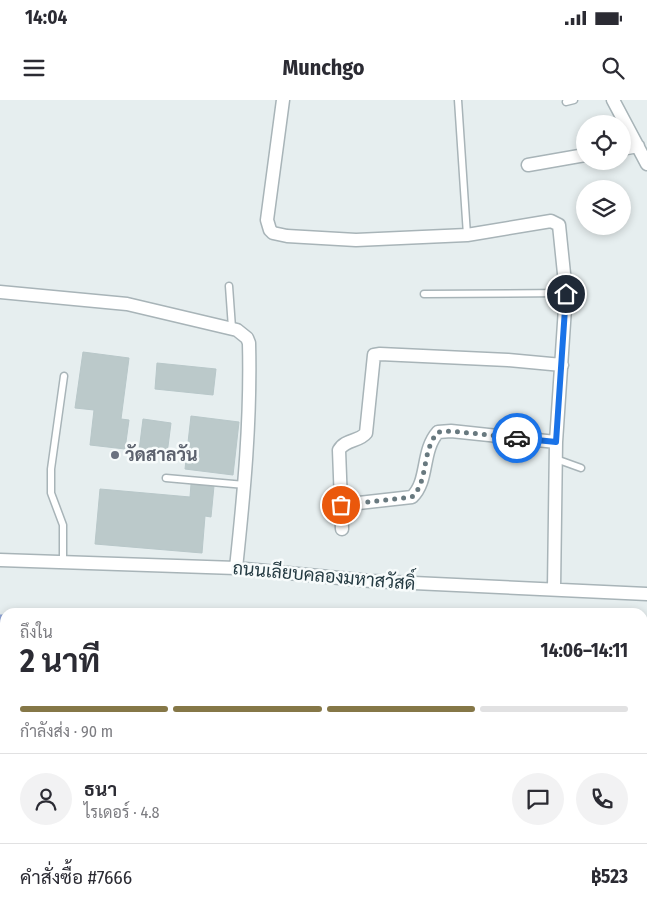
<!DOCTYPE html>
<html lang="th">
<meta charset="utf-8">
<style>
body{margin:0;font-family:"Fira Sans Condensed",Sarabun,sans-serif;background:#f2f2f3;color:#2b2b33;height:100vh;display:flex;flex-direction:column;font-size:19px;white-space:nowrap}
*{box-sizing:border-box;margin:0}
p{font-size:16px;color:#7c7c81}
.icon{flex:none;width:28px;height:28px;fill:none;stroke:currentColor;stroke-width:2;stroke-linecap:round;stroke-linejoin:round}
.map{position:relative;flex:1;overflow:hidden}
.side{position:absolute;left:0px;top:508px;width:648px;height:311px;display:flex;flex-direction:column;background:#fff;border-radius:15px 15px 0 0;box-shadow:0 2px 8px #0003}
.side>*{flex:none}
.controls{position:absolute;left:576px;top:15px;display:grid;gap:10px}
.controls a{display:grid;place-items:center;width:55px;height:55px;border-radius:50%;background:#fff;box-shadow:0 2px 8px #0003;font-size:25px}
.pin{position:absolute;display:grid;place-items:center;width:42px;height:42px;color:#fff;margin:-21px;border:2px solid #fff;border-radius:50%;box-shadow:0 1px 5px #0007}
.courier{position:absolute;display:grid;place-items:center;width:50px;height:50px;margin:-25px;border:4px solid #1a73e8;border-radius:50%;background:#fff;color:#222;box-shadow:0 1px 6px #0007}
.overview em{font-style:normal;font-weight:700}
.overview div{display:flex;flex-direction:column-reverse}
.overview{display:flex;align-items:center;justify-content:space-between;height:85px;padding:0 20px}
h1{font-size:32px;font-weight:700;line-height:38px}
.bar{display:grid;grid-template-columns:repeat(4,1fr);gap:8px 5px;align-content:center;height:60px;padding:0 20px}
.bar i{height:6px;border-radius:4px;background:#e1e1e2}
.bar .current{background:#857747}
.bar p{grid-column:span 4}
.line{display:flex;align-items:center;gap:12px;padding:0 20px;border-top:1px solid #e1e1e2}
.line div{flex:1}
.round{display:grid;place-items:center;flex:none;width:52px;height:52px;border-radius:26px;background:#f2f2f3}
.status{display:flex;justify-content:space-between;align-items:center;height:35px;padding:0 25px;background:#fff;direction:ltr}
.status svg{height:14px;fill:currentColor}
header{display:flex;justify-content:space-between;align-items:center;height:65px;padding:0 20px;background:#fff;font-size:22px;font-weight:700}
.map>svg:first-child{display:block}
</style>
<div class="status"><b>14:04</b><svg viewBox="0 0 49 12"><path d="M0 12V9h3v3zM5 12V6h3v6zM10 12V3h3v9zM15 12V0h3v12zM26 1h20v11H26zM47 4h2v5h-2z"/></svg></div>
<header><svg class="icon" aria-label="menu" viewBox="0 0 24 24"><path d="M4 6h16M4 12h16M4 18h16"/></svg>Munchgo<svg class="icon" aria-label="search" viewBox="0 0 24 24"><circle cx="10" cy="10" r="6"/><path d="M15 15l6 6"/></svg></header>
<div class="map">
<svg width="647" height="818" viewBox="0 0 647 818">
<rect width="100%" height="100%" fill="#e6eeef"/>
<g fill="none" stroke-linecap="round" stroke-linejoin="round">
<path stroke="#8ea3d4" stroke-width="15" d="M0,522H5
M642,551L647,552"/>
</g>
<path fill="#bbc9ca" stroke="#b8c7c9" d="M83,252L129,258L121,319L129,320L125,349L90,345L94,310L75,308Z
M157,263L216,269L213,295L155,289Z
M191,316L239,322L233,375L185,369Z
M143,319L171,323L167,354L139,351Z
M191,384L214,386L211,417L205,416L202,453L95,444L100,389L190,397Z"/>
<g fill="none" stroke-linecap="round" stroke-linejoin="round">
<defs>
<path id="service" d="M458,0L467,135
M566,2L574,0
M229,186L232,228
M424,194L566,193
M556,359L581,368
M166,378L245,385
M63,463V425L51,393V369L64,276
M642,581H647
M647,639V647
M191,818V814
M406,818L407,814"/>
<path id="minor" d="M283,0L267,120L270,130L273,133L287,136L356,140L467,135L551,121L559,125L566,193L556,342L554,489
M613,0L647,64
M622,49L638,46
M528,65L585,55
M0,192L127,204L237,230L247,238L249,243C251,319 244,393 236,468
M341,405L412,397C429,381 421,351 438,332L451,331L556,342
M342,429L339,350C345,339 359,342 366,333L374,255L380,254L508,260L562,265
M0,460L236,468L371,481L647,494
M232,818V814
M316,818V814
M531,818L532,814"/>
</defs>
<use href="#service" stroke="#a8b4b8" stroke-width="9"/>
<use href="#minor" stroke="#a8b4b8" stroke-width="15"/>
<use href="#service" stroke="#fff" stroke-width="6"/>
<use href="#minor" stroke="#fff" stroke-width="12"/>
</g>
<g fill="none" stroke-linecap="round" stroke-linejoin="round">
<path stroke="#68797f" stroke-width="5" stroke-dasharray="0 9" d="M341,405L412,397C429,381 421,351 438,332L451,331L517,338"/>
<path stroke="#1a73e8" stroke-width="6" d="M517,338L556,342L566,194"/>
</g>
<circle fill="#6b7280" stroke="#f7fbfb" stroke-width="2" cx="115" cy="355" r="5"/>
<g text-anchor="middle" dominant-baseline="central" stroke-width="5" stroke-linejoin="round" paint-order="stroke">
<g font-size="18" font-weight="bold" fill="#5b616d" stroke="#f7fbfb" text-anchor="start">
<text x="125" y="355">วัดสาลวัน</text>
</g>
<g font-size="18" fill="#243a42" stroke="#f7fbfb">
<text transform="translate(324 476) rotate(5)">ถนนเลียบคลองมหาสวัสดิ์</text>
</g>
</g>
</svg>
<div class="controls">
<a><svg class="icon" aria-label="locate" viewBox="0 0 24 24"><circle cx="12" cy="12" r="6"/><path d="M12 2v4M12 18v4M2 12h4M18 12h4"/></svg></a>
<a><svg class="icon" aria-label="layers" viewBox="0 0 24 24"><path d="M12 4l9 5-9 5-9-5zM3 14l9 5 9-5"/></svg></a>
</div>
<div class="pin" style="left:341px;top:405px;background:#ea580c"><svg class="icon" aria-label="bag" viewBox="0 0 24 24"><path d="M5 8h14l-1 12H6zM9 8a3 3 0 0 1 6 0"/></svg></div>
<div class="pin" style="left:566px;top:194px;background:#1f2937"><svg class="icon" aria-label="home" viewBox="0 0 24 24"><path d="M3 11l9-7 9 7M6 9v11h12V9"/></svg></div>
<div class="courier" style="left:517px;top:338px"><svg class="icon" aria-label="car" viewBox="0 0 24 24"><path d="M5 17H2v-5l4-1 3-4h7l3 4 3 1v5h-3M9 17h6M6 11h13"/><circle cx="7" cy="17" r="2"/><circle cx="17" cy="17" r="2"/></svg></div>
<section class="side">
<div class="overview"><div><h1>2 นาที</h1><p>ถึงใน</p></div><em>14:06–14:11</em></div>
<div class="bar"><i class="current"></i><i class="current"></i><i class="current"></i><i></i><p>กำลังส่ง · 90 m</p></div>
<div class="line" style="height:90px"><a class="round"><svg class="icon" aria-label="person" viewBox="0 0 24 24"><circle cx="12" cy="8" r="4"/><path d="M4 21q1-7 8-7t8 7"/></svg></a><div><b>ธนา</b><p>ไรเดอร์ · 4.8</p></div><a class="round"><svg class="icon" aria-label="chat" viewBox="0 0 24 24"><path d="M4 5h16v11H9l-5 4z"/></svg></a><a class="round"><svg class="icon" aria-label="phone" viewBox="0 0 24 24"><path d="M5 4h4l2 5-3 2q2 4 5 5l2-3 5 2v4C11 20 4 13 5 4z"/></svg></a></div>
<div class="line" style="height:65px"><div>คำสั่งซื้อ #7666</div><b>฿523</b></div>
</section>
</div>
